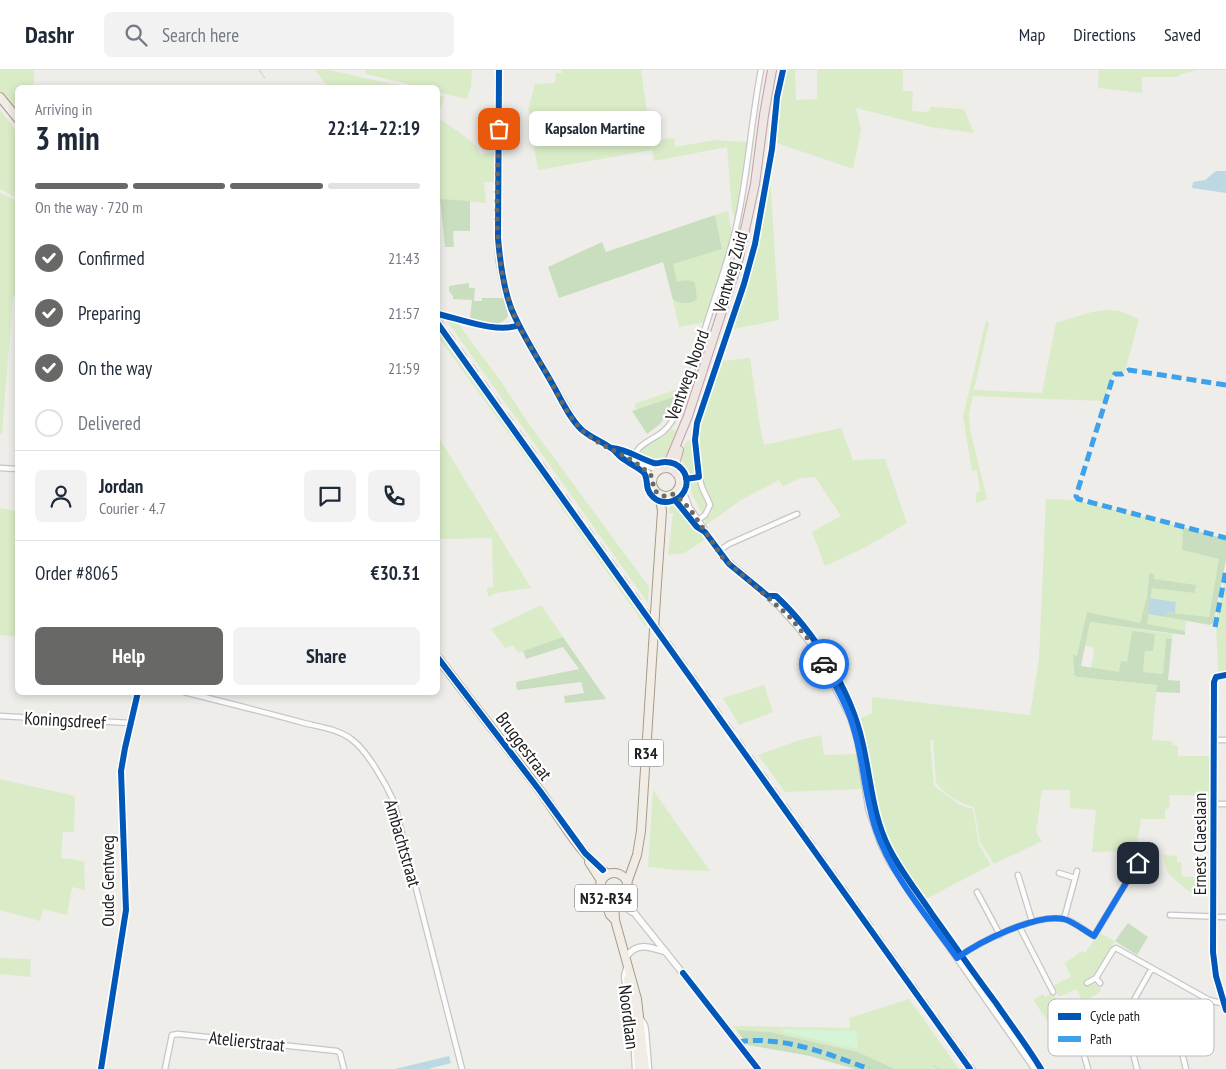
<!DOCTYPE html>
<meta charset="utf-8">
<style>
body{margin:0;font-family:"PT Sans Narrow",sans-serif;background:#f2f2f3;color:#1f2937;height:100vh;display:flex;flex-direction:column;font-size:19px;white-space:nowrap}
*{box-sizing:border-box;margin:0}
p{font-size:16px;color:#747a83}
.icon{flex:none;width:28px;height:28px;fill:none;stroke:currentColor;stroke-width:2;stroke-linecap:round;stroke-linejoin:round}
.map{position:relative;flex:1;overflow:hidden}
.drawer{position:absolute;left:15px;top:15px;width:425px;height:610px;display:flex;flex-direction:column;background:#fff;border-radius:8px;box-shadow:0 2px 8px #0003}
.drawer>*{flex:none}
.pin{position:absolute;display:grid;place-items:center;width:42px;height:42px;color:#fff;margin:-21px;border-radius:10px;box-shadow:0 2px 8px #0006}
.courier{position:absolute;display:grid;place-items:center;width:50px;height:50px;margin:-25px;border:4px solid #1a73e8;border-radius:50%;background:#fff;color:#222;box-shadow:0 1px 6px #0007}
.bubble{position:absolute;height:35px;border-radius:8px;background:#fff;box-shadow:0 2px 8px #0003;font-size:16px;font-weight:600;line-height:35px;text-align:center}
.overview em{font-style:normal;font-weight:600}
.overview div{display:flex;flex-direction:column-reverse}
.overview{display:flex;align-items:center;justify-content:space-between;height:85px;padding:0 20px}
h1{font-size:32px;font-weight:600;line-height:38px}
.bar{display:grid;grid-template-columns:repeat(4,1fr);gap:8px 5px;align-content:center;height:60px;padding:0 20px}
.bar i{height:6px;border-radius:4px;background:#e0e1e3}
.bar .current{background:#686866}
.bar p{grid-column:span 4}
.line{display:flex;align-items:center;gap:12px;padding:0 20px;border-top:1px solid #e0e1e3}
.line div{flex:1}
.round{display:grid;place-items:center;flex:none;width:52px;height:52px;border-radius:8px;background:#f2f2f3}
ol{padding:0 20px;list-style:none}
li{display:flex;align-items:center;gap:15px;height:55px}
li p{margin-inline-start:auto}
li .icon{padding:5px;border-radius:50%;background:#686866;color:#fff;stroke-width:4}
li:last-child{color:#747a83}
li i{width:28px;height:28px;border:2px solid #e0e1e3;border-radius:50%}
.action{display:flex;gap:10px;margin-top:auto;padding:10px 20px}
.action a{flex:1;height:58px;border-radius:8px;background:#686866;color:#fff;font-size:20px;font-weight:600;line-height:58px;text-align:center}
.action a+a{background:#f2f2f3;color:#1f2937}
header{display:flex;align-items:center;gap:30px;box-sizing:border-box;height:70px;padding:0 25px;background:#fff;border-bottom:1px solid #e0e1e3}
header strong{font-size:24px}
nav{display:flex;gap:28px;margin-inline-start:auto;font-size:18px}
.search{width:350px;height:45px;background:#f2f2f3;display:flex;align-items:center;gap:12px;box-sizing:border-box;padding:0 18px;border-radius:8px;color:#747a83;font-size:19px}
.map>svg:first-child{display:block}
</style>
<header>
<strong>Dashr</strong>
<div class="search"><svg class="icon" aria-label="search" viewBox="0 0 24 24"><circle cx="10" cy="10" r="6"/><path d="M15 15l6 6"/></svg>Search here</div>
<nav><a>Map</a><a>Directions</a><a>Saved</a></nav>
</header>
<div class="map">
<svg width="1226" height="999" viewBox="0 0 1226 999">
<rect width="100%" height="100%" fill="#eeede9"/>
<path fill="#d9ecc7" d="M0,0H34V17L18,18L17,43L0,20Z
M315,0H329L405,17H328Z
M365,0H472L471,16L467,29L438,22V18L421,17L366,4Z
M562,0H641L651,70L674,68L675,77L715,70L747,72L735,149L732,140L727,77L654,91L652,80L538,100L532,65L534,59L554,57L555,66H557V58L566,55V53L534,57V44H530L528,40L535,14L555,13L556,3H562Z
M786,0H795L796,30L817,29V0H903V21H913L912,41L928,42L931,37L964,39L974,63L931,57L856,38L861,60L853,99L774,72L779,26Z
M1099,0H1197L1182,4L1177,7H1142V23L1098,18Z
M438,25L444,27L438,48C449,56 477,71 480,84L495,83V112H484L486,133L438,129Z
M0,40L17,62V128L0,119Z
M770,106L779,250L733,259C749,209 763,158 770,106Z
M0,123L18,131L17,226L13,227L2,364H0Z
M728,141L732,165L705,252L679,257L673,230L681,233L687,210L677,212L672,193L722,179L715,145Z
M1107,240L1120,241L1139,249L1126,298L1124,302L1115,304L1113,306L1104,331L973,326L969,343L970,360L987,429L976,433V423L980,421L977,400L972,401L963,346L986,251L989,253L974,320L1042,323L1056,253L1092,242Z
M447,251L457,252L502,313L527,351L649,517L648,533Z
M438,255L648,549L646,557L526,387L438,267Z
M750,288L759,350L764,375L841,358L853,390L885,389L907,453L862,479L825,496L812,462L841,446L815,407L801,408L783,416L779,410L741,430L706,455L704,449L710,445L713,437C711,426 704,416 701,404C690,366 708,327 721,291Z
M683,317L680,325L637,340L634,334Z
M671,359L679,362L668,390L655,392L639,385C641,376 651,375 658,370C663,367 667,363 671,359Z
M438,364V366L531,518L496,523L488,527L487,518L493,517L492,468L438,469Z
M692,369C693,396 695,409 706,434L702,443L692,424L682,389L683,378L686,372Z
M1046,429L1075,430L1183,457L1182,480L1219,489L1209,547L1175,543L1176,532L1150,528L1152,517L1195,523L1196,516L1153,509L1149,504L1147,527L1140,554L1087,542L1077,586H1073V603L1078,607L1157,615L1152,670L1172,671L1173,675L1178,676V686H1209V726L1169,725L1170,736L1165,740V749H1141L1136,781L1092,782L1096,740L1070,738V720H1042L1036,762L1042,771L994,794L980,772L974,737C959,733 946,725 936,713L933,670H930L934,716L960,735L973,739L979,774L991,795L926,829H923C903,806 887,773 878,744C868,713 866,680 859,649L872,643V627L1030,645L1039,589Z
M674,432L706,469L684,483L668,485L673,443H669L671,433Z
M0,438L17,441V567L0,565Z
M1226,506V601L1218,602L1216,550Z
M541,535L563,567L518,583L513,575L505,578L491,559Z
M1148,544L1186,551L1185,561L1146,554Z
M1090,552L1173,564L1172,569L1166,568L1163,604L1143,602L1145,580L1155,565L1119,602L1091,598L1094,583L1093,577L1085,576Z
M764,615L773,642L739,655L723,628Z
M821,665L824,685L857,684L862,719L785,722L758,685L800,670Z
M0,709L75,726L74,762H63L61,788L84,791L85,820L72,817L67,845L43,839L40,851L0,840Z
M653,720L710,801L676,800L648,797Z
M1163,785L1177,786V792H1181L1182,806L1210,809V823H1191L1182,816L1167,802Z
M1099,863L1115,871L1093,908L1085,913L1086,915L1091,913H1094L1101,919L1100,922L1083,932L1076,919L1059,927L1054,915L1071,907L1065,893L1082,881L1085,883Z
M0,888L31,889L30,907L0,904Z
M1051,923L1054,924L1063,944L1049,953L1033,930L1043,924L1045,927Z
M909,929L959,999H895L858,982L770,962L736,960L733,956L850,958L849,948Z"/>
<path fill="#c8debe" d="M440,129L470,131V161H453L454,177H445Z
M715,145L722,179L673,194L677,212C684,210 690,209 695,213L697,229C689,235 682,234 673,230L663,192L559,228L548,197L602,172L606,182Z
M469,213V218H475L474,231H482V228H504L508,246C499,260 482,251 470,248L472,230L453,229V226L449,221V216Z
M680,325L671,348L666,346L660,354L647,364L632,341Z
M1183,457L1226,469V490L1213,553L1210,555L1165,547L1166,542L1209,547L1219,489L1182,480Z
M1149,503L1154,504V509L1196,515L1195,523L1152,518L1147,554L1185,561V565L1090,552L1081,596L1119,602L1121,591L1127,592L1132,561L1155,564L1153,581H1145L1143,602L1163,604L1166,568L1172,569L1168,610L1180,611V623L1156,622L1157,615L1078,607L1074,605L1073,585L1077,586L1087,542L1140,553L1147,527Z
M563,567L606,629L565,633L564,626L584,623L581,612L517,620L516,612L579,599L563,577L526,589L523,581Z
M1128,853L1148,867L1137,885L1115,871Z
M736,960L770,962L858,982L895,999H855L810,986L748,975Z"/>
<path fill="#d6f4d8" d="M783,959L856,961L858,979L783,962Z"/>
<path fill="#bcd8e2" d="M1216,101H1226V123L1192,118L1193,112L1205,110Z
M1150,528L1176,532L1175,543L1167,542L1165,547L1148,544Z
M449,986L451,993L428,999H395Z"/>
<g fill="none" stroke-linecap="round" stroke-linejoin="round">
<path stroke="#bcd8e2" stroke-width="1" d="M934,996L939,999"/>
<defs>
<path id="minor" d="M438,244C460,249 498,264 519,255
M632,389C635,385 637,380 640,377C652,367 664,365 672,351C686,325 694,293 703,265C714,228 729,191 737,153C748,103 751,51 761,0
M0,398L18,399
M698,450L705,445L710,435C708,429 704,423 702,417C695,396 694,375 697,353L744,214L755,174L772,79L777,27L783,0
M719,481L729,474L797,444
M1226,605L1216,607L1214,612L1213,882L1216,906L1226,940
M184,622C224,632 264,642 304,653C319,657 338,659 351,669C367,680 386,714 394,732L462,999
M0,646L131,653
M1214,670H1226
M1214,734H1226
M1059,803L1075,808
M1018,805L1032,851
M977,822L1000,865
M1170,845L1226,847
M1064,849L1077,801
M1019,856L1053,922
M957,888C979,872 1036,843 1064,849C1074,851 1085,861 1094,866L1138,793
M627,895L624,906L628,936
M1087,913L1096,908
M1100,913L1096,908L1113,880L1116,878L1209,930L1225,934
M1116,948L1125,946
M641,949L645,955L646,961L649,999
M1124,954L1125,946L1152,898
M1072,957L1078,963L1088,999
M1078,963L1087,958
M1179,970L1186,999
M1132,979L1137,999
M634,980L635,999
M101,999L126,840L121,701L125,678L138,622
M165,999L172,965L178,964L337,981L340,983L344,999"/>
<path id="tertiary" d="M499,0L498,168L499,190L504,216L511,238L519,255L575,352L584,361L593,368L636,391L659,400
M639,394L653,408
M680,413L688,435
M673,424L677,426L690,439L723,487L779,536L798,557L816,580L851,648L858,671L869,740L881,774L890,792L1035,999
M625,826L636,845L738,972L758,999
M618,831L632,842
M626,887C637,871 650,877 666,882"/>
<path id="primary" d="M0,27L18,49
M652 412a14 14 0 1 1 28 0a14 14 0 1 1-28 0Z
M656,528L662,441L659,424
M438,588C472,633 507,677 541,722C557,744 586,794 609,804
M589,792L600,809L601,813
M600 817a14 14 0 1 1 28 0a14 14 0 1 1-28 0Z
M627,813L637,785L641,761L653,575
M603,826L610,845L615,850
M614,831L615,850L637,929L645,999
M628,909L635,957L639,999"/>
<path id="trunk" d="M664,398L669,392L688,346L738,192L755,114L764,45L772,0
M676,403L675,394L679,380"/>
</defs>
<use href="#minor" stroke="#c7c6c5" stroke-width="7"/>
<use href="#tertiary" stroke="#c7c6c5" stroke-width="8"/>
<use href="#primary" stroke="#a59c85" stroke-width="10"/>
<use href="#trunk" stroke="#c49fa9" stroke-width="10"/>
<use href="#minor" stroke="#fcfcfc" stroke-width="4.5"/>
<use href="#tertiary" stroke="#fcfcfc" stroke-width="5.5"/>
<use href="#primary" stroke="#f1ede6" stroke-width="8"/>
<use href="#trunk" stroke="#eee6e3" stroke-width="8"/>
<path stroke="#cbcbca" stroke-width="1" stroke-dasharray="10 10" stroke-linecap="butt" d="M259,0L272,18
M438,245L976,999"/>
<defs>
<path id="primary-bridge" d="M653,575L656,528"/>
</defs>
<use href="#primary-bridge" stroke="#a59c85" stroke-width="10" stroke-linecap="butt"/>
<use href="#primary-bridge" stroke="#f1ede6" stroke-width="8"/>
<path stroke="#3da2ea" stroke-width="5" stroke-dasharray="10 5" stroke-linecap="butt" d="M1226,315L1129,300L1122,304H1115L1113,307L1076,426L1078,429L1226,468
M1215,557L1226,500
M738,972C781,965 829,984 869,999"/>
<defs>
<path id="cycleway" d="M499,0L498,168C500,192 503,216 511,238C522,265 539,290 553,315C561,329 569,348 582,360C590,367 601,371 611,378C616,381 619,387 625,390C630,394 639,398 644,403C649,410 644,419 653,427C664,437 682,431 686,417C689,403 679,392 665,392C661,392 658,394 654,393C640,389 627,379 612,378
M438,244C460,249 498,264 519,255
M438,254L970,999
M686,409L699,407L695,370L697,353L744,214L755,174L772,79L777,27L783,0
M675,430L697,457L705,462L729,494L768,526H776C814,561 851,621 862,671C871,708 872,746 890,780C902,803 918,823 932,844C953,873 974,904 996,933C1011,955 1027,976 1041,999
M438,588L540,721L585,783L603,800
M1226,605L1216,607L1214,612L1213,882L1216,906L1226,940
M683,903L758,999
M101,999L126,840L121,701L125,678L138,622"/>
</defs>
<use href="#cycleway" stroke="#fff" stroke-width="9"/>
<use href="#cycleway" stroke="#0057b8" stroke-width="6"/>
</g>
<g fill="none" stroke-linecap="round" stroke-linejoin="round">
<path stroke="#686866" stroke-width="5" stroke-dasharray="0 9" d="M499,59C498,118 491,180 511,237C519,260 534,282 547,304C557,322 566,344 581,359C602,380 633,384 653,408V417L655,421L664,426L672,424L677,426L690,439L723,488L789,546L809,570L824,594"/>
<path stroke="#1a73e8" stroke-width="6" d="M824,594C834,614 847,634 853,656C864,690 864,726 876,760C891,805 929,849 957,888C979,872 1036,843 1064,849C1074,852 1085,861 1094,866L1138,793"/>
</g>
<g text-anchor="middle" dominant-baseline="central" stroke-width="4.5" stroke-linejoin="round" paint-order="stroke">
<g fill="#fff" stroke="#636363" stroke-width="1">
<rect x="628.5" y="669.5" width="35" height="27" rx="4"/>
<rect x="575" y="814.5" width="62" height="27" rx="4"/>
</g>
<g font-size="16" font-weight="bold" fill="#202020">
<text x="646" y="683">R34</text>
<text x="606" y="828">N32-R34</text>
</g>
<g font-size="18" fill="#202020" stroke="#fff">
<text transform="translate(730 202) rotate(-74)">Ventweg Zuid</text>
<text transform="translate(687 305) rotate(-70)">Ventweg Noord</text>
<text transform="translate(65 650) rotate(3)">Koningsdreef</text>
<text transform="translate(524 676) rotate(53)">Bruggestraat</text>
<text transform="translate(403 773) rotate(74)">Ambachtstraat</text>
<text transform="translate(1199 774) rotate(-90)">Ernest Claeslaan</text>
<text transform="translate(107 811) rotate(-90)">Oude Gentweg</text>
<text transform="translate(629 947) rotate(83)">Noordlaan</text>
<text transform="translate(247 971) rotate(6)">Atelierstraat</text>
</g>
</g>
<rect x="1048" y="929" width="166" height="57" rx="8" fill="#fff" stroke="#bcbcbc" stroke-width="1"/>
<rect x="1058" y="943" width="23" height="7" fill="#0057b8"/>
<rect x="1058" y="966" width="23" height="6" fill="#3da2ea"/>
<g font-size="14" fill="#202020">
<text x="1090" y="951">Cycle path</text>
<text x="1090" y="974">Path</text>
</g>
</svg>
<div class="pin" style="left:499px;top:59px;background:#ea580c"><svg class="icon" aria-label="bag" viewBox="0 0 24 24"><path d="M5 8h14l-1 12H6zM9 8a3 3 0 0 1 6 0"/></svg></div>
<div class="pin" style="left:1138px;top:793px;background:#1f2937"><svg class="icon" aria-label="home" viewBox="0 0 24 24"><path d="M3 11l9-7 9 7M6 9v11h12V9"/></svg></div>
<div class="courier" style="left:824px;top:594px"><svg class="icon" aria-label="car" viewBox="0 0 24 24"><path d="M5 17H2v-5l4-1 3-4h7l3 4 3 1v5h-3M9 17h6M6 11h13"/><circle cx="7" cy="17" r="2"/><circle cx="17" cy="17" r="2"/></svg></div>
<div class="bubble" style="left:529px;top:41px;width:132px">Kapsalon Martine</div>
<section class="drawer">
<div class="overview"><div><h1>3 min</h1><p>Arriving in</p></div><em>22:14–22:19</em></div>
<div class="bar"><i class="current"></i><i class="current"></i><i class="current"></i><i></i><p>On the way · 720 m</p></div>
<ol>
<li><svg class="icon" aria-label="check" viewBox="0 0 24 24"><path d="M5 12l5 5 9-10"/></svg>Confirmed<p>21:43</p></li>
<li><svg class="icon" aria-label="check" viewBox="0 0 24 24"><path d="M5 12l5 5 9-10"/></svg>Preparing<p>21:57</p></li>
<li><svg class="icon" aria-label="check" viewBox="0 0 24 24"><path d="M5 12l5 5 9-10"/></svg>On the way<p>21:59</p></li>
<li><i></i>Delivered</li>
</ol>
<div class="line" style="height:90px"><a class="round"><svg class="icon" aria-label="person" viewBox="0 0 24 24"><circle cx="12" cy="8" r="4"/><path d="M4 21q1-7 8-7t8 7"/></svg></a><div><b>Jordan</b><p>Courier · 4.7</p></div><a class="round"><svg class="icon" aria-label="chat" viewBox="0 0 24 24"><path d="M4 5h16v11H9l-5 4z"/></svg></a><a class="round"><svg class="icon" aria-label="phone" viewBox="0 0 24 24"><path d="M5 4h4l2 5-3 2q2 4 5 5l2-3 5 2v4C11 20 4 13 5 4z"/></svg></a></div>
<div class="line" style="height:65px"><div>Order #8065</div><b>€30.31</b></div>
<div class="action"><a>Help</a><a>Share</a></div>
</section>
</div>
